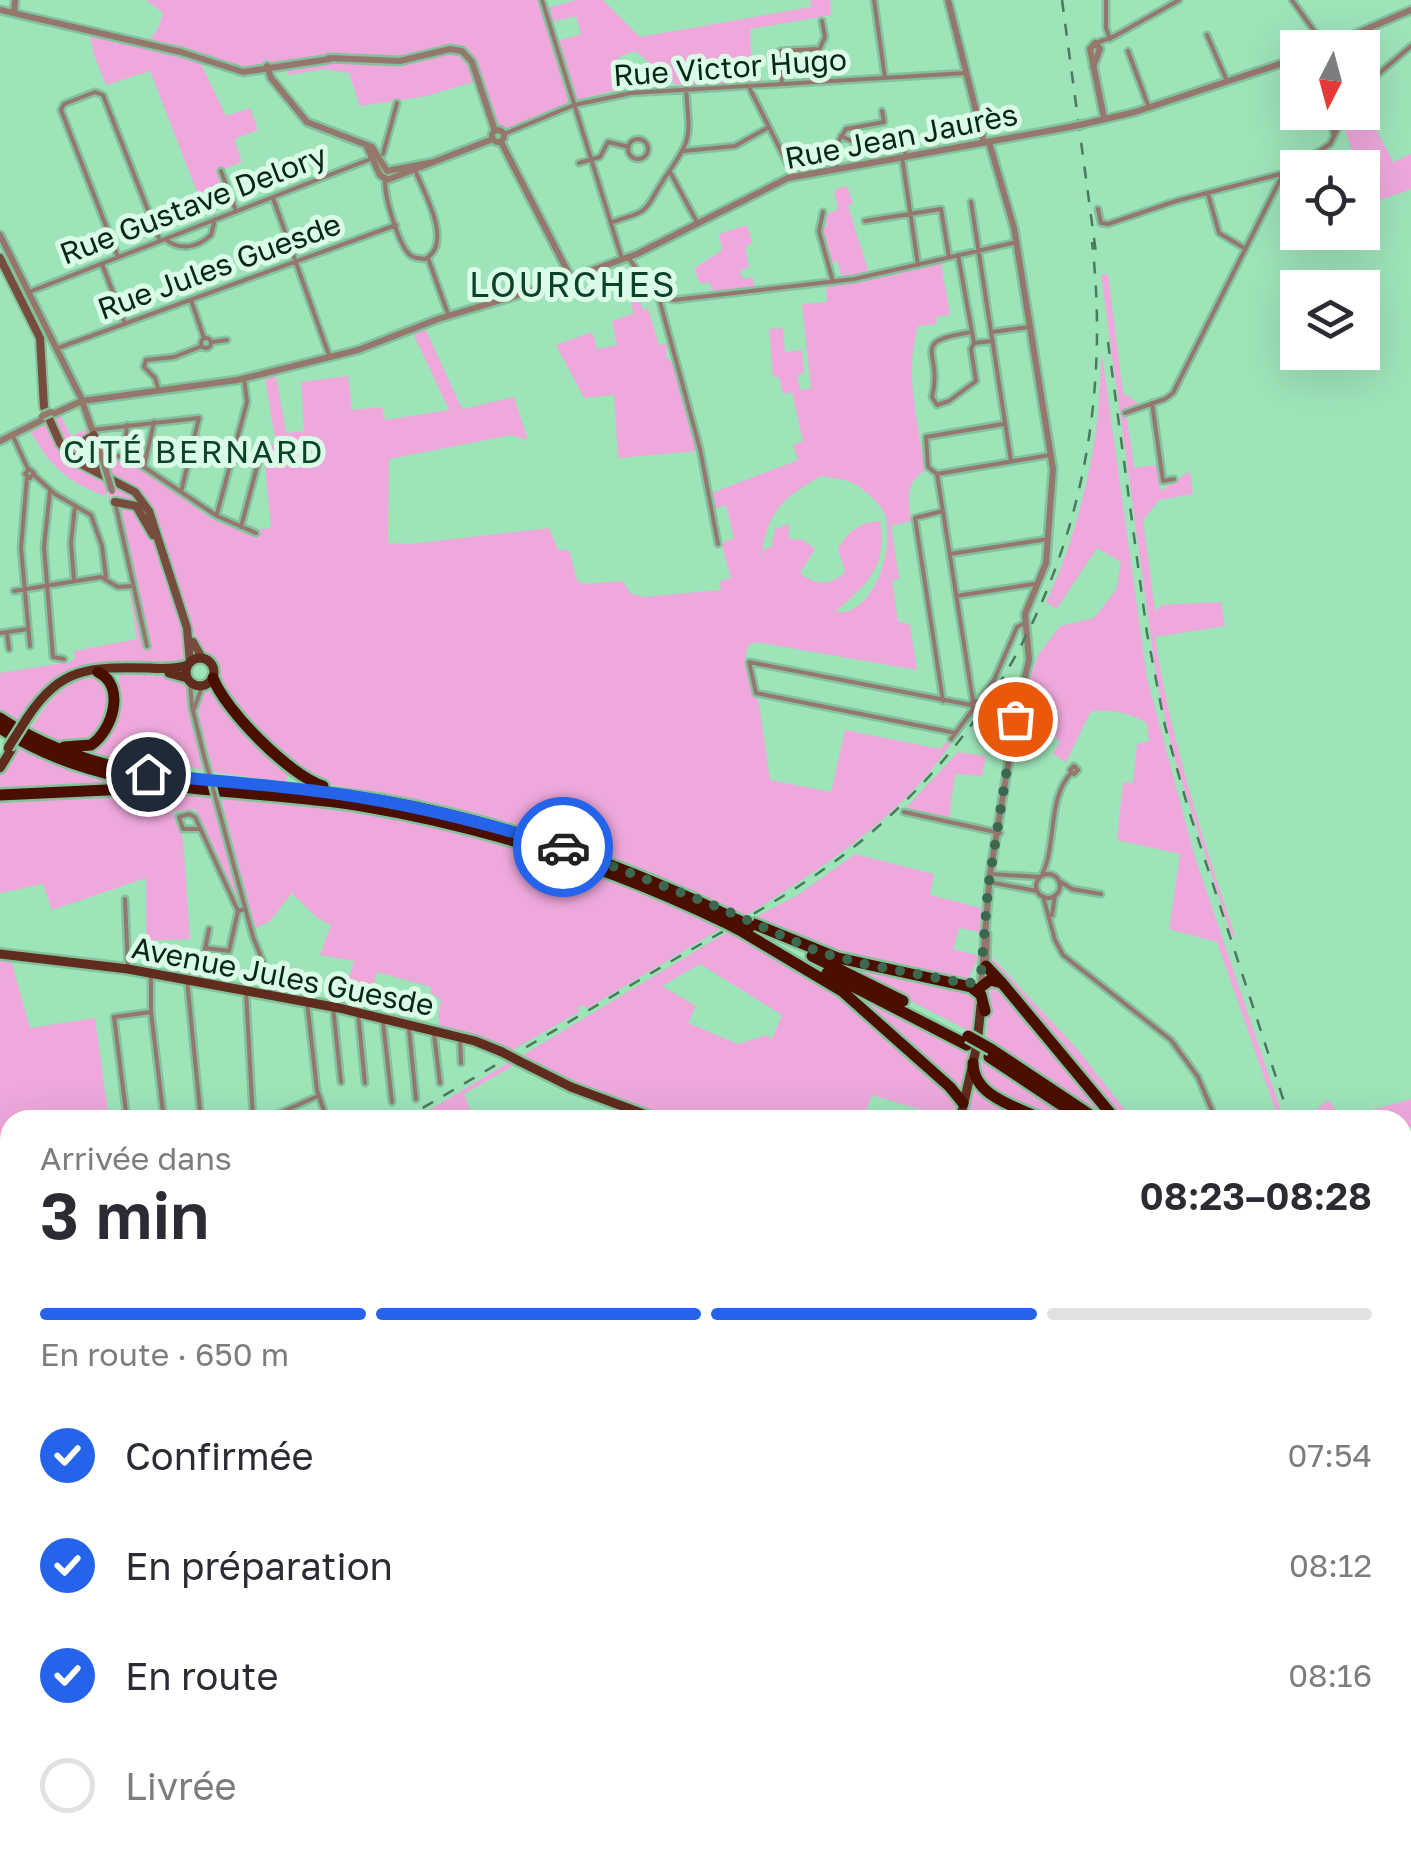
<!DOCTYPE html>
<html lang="fr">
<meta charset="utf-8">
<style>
body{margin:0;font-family:"Golos Text",sans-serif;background:#f7f7f7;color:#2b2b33;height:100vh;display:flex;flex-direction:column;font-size:38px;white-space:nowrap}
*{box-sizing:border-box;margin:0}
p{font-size:32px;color:#7c7c81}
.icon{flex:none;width:55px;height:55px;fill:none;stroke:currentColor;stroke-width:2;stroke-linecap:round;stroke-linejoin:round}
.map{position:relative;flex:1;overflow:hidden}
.sheet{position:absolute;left:0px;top:1110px;width:1412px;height:750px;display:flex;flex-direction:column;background:#fff;border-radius:30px 30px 0 0;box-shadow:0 10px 40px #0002}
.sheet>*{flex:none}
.needle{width:65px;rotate:186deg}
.fabs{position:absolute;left:1280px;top:30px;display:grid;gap:20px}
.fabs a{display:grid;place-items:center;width:100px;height:100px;border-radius:0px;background:#fff;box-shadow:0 10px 40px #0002;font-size:50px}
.pin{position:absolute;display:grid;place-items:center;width:85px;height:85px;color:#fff;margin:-42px;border:5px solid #fff;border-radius:50%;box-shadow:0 2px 10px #0007}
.courier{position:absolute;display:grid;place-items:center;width:100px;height:100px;margin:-50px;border:8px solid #2563eb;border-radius:50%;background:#fff;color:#222;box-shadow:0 2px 12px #0007}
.overview em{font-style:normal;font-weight:600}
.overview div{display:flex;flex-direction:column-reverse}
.overview{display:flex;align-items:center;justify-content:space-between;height:170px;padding:0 40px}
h1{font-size:65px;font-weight:600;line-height:75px}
.bar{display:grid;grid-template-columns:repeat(4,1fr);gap:15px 10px;align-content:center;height:120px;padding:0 40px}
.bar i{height:12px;border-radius:8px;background:#e1e1e2}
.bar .selected{background:#2563eb}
.bar p{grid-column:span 4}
ol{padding:0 40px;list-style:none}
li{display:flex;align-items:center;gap:30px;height:110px}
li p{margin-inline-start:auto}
li .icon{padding:10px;border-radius:50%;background:#2563eb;color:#fff;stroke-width:4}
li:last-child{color:#7c7c81}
li i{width:55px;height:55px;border:5px solid #e1e1e2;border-radius:50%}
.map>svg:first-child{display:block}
</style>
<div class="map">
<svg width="1411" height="1860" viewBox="0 0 1411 1860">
<rect width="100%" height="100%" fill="#9ee4b9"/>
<path fill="#eea8dc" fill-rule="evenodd" d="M146,0H538L551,43L581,34L576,16L552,22L548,8L576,0H603L640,37L811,7V0H830L831,15L750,29L751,55H759L761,81L677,85L635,51L619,57L617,90L576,100L507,129L495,124L483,79L427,96L360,106L349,73L325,69L288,75L287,68L257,72L150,39L158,28L163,13Z
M90,36L200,62L226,116L250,108L258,130L234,139L242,162L219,171L224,187L199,197L150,71L106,85L94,55Z
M1363,104L1393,162L1411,154V189L1363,206L1362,168L1358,167L1343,125L1348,113L1362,112Z
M847,186L853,203L848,206L869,273L842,277L837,261L830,263L821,230L827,226L824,216L838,209L834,190Z
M747,225L752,242L745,248L749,267L740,271L743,279L752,277L755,287L712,292L710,283H699L695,268L722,250L719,234Z
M941,263L950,315L936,317L937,324L918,326C904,374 918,422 925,471C905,481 908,502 911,521L891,526L899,579L892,581L898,621L910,625L917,670L756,642L747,647L745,666L759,704L770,780L831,792L845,730L940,749L951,737L953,740C904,816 821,869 745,916C682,887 620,858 554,836C478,812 400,798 322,783L298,773L288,775L286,782L213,772C210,755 195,717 199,701C202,688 216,684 219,669C213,658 205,655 198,645L188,650V660L184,664C109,667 64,651 19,723L0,711V673L70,662L75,658L74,651L137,639L124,557L108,493L103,495C67,482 48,464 30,430L60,414L71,436L89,428L98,458L132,462L212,519L241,531L271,528L263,446L276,444L265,379L276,376L286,433L304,431L301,382L348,376L352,410L382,407L385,420L449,410L413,333L425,328L462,409L514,397L528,440L511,435L389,459L388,543L411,544L549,528L558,550H569L577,580L584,584L623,581L630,593L643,597L721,590L720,581L731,578L721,543L734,538L726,505L713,509L711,493L798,460L793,445L803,441L792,392L783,394L779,377H773L769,329L783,328L785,352L802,350L804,373L797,375L800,390L811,388L802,304L827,302L826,286ZM821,476C832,478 849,479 858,486C865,490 876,501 881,507C900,537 875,619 835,612C868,582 887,569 880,521C858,523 850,530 838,548L845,572C830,586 816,586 800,573L815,549L803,540L789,539V524L775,529L771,547L764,549L761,558C767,512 782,498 821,476Z
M1108,274L1123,393L1141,405L1126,411L1134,468L1157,465L1161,491L1190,471L1193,494L1159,500L1143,520L1155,611L1162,605L1221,602L1225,626L1155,637C1171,741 1203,839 1236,939L1230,932L1174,757L1157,683L1101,275Z
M636,291L643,310L648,309L659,345L667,344L666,357L675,364L698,451L618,458L614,395L584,398L556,345L592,332L597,349L617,345L612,321L634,313L628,294Z
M1102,354L1147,678L1194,854L1284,1120H1279L1217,942L1169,929L1180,854L1117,840L1123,782L1133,783L1137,744L1149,741L1147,723C1128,712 1113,709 1091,711L1066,762L1053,754L1060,741L1049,732L1055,721L1026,689L1038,655L1060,626L1094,618L1116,590L1121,562L1097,548L1057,608L1046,603C1071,548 1087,491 1096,431C1100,406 1099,378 1102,354Z
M120,674L171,676L187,681V705L203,770L181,764L177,774L144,770L76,752L92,749L117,698Z
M97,676L111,688L105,723L92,739L64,744L31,728C47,702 64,680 97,676Z
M18,746L89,776L124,784L126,793L211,796L240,904L195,809L173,812L183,838L190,939L146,941V878L52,910L43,884L0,893V774Z
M958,752L986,756L982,776L955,774L949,818L905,809Z
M220,795C278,801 337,806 395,817C508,839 618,878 722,928L588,1008L581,1005L577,1008L581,1011L509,1052L441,1029L438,1016L441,1000L430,992L431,987L377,972L372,989L348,980L354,961L320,955L331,925L317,918L292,893L269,922L255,928Z
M855,854L934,874L930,895L981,908L980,932L959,928L953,949L979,956L967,981L977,998L975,1034L752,919L798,895Z
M729,931L843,985L970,1055L955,1120L872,1095L862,1120H673L578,1086L518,1058ZM700,964L782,1015L772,1039L766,1035L738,1044L688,1023L696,1006L662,986Z
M992,957L1078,1050L1133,1120H1105L986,1042Z
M0,958L11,960L30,1028L95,1018L109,1120H10V1346L0,1352Z
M511,1061L515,1065L464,1094L474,1120H413Z
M982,1061L1071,1120H966Z
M1411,1099V1127H1403L1402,1120H1304L1328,1100L1342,1118Z
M1411,1228V1357L1403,1353L1402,1236Z"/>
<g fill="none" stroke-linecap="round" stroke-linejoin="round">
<defs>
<path id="minor" d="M542,0L622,259
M874,0L885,78
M1106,0V28L1110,39
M1292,0L1325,46
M1207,35L1227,81
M1096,43L1115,36L1179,0
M819,50L825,37L822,21
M1128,51L1149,108
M782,84L780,51L816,49L821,53L823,82
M749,87L794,177
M1362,88L1411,46
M1328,112L1334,136
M504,134L574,105L631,93L966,73
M841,136L856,143L902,135L906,157
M628 149a10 10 0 1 1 20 0a10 10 0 1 1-20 0Z
M684,151L735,146L769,127
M383,154L397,103
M902,157L918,265
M579,163L600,157L608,142L629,147
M837,167L834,149L846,129L884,122L882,111
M221,171L236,211
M670,172L698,224
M386,177C381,189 399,246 410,255C415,259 419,258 425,259C454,244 424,193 415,170
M1208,194L1219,233L1244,248
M273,198L330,358
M971,202L1011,461
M1098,209L1101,223L1108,224L1176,201L1288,172L1330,144L1346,112
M823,212L819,231L833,282
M865,221L941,209L949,257
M612,222C652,210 643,212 664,179C693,136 690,141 686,89
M165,239C180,251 197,248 211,235L215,219
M958,255L974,343L971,349L976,381L949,401L937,405L932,397C944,351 906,342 972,332
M118,257L61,110L64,104L95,92L103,95L160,241
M628,257L655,295L674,300L854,279L1017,242
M428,258L448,314
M102,264L125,324
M29,292L373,158
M659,298L700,449L718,544
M191,300L204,338
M992,332L1029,327
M201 343a5 5 0 1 1 10 0a5 5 0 1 1-10 0Z
M212,342L227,340
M974,343L993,341
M58,348L396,225
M159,391L155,378L144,367L146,360L174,357L202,346
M1152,403L1163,481L1174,479
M1125,413L1165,399L1173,393L1283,174
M92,430L199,418L181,492
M12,434L28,469
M103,455L129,457L217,516L256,533
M124,455L127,425
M232,458L256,465
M144,466L154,422
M29,469L34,473L30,478L25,474Z
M937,474L973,701
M937,474L928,467L926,437L1003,424
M937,474L1050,455
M34,475L55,494L91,515L102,546L106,577
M27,477L21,548L30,646
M50,491L44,547L53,657L64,659
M115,502L147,646
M217,514L247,402L244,378
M241,527L259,459
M950,554L1048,539
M74,580L71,543L75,506
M14,591L101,577L118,587L133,586
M956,596L1034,584
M0,633L28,629
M7,634L9,649
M190,683L192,707L204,756
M943,701L915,518L943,511
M977,701L978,706L973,708L971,703Z
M978,702L994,680L1017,627L1025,623
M194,709L202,687
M956,733L756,693L749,662L971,705
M951,739L974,708
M1074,766L1078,770L1074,774L1070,770Z
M217,803L253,937L272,984L270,995
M904,812L1000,833
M200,829H183L179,817L189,814L195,817L238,911
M990,874L1040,877
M1036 886a12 12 0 1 1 24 0a12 12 0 1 1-24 0Z
M1042,875C1057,844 1047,799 1071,773
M989,882L1037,891
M1061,882L1072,889L1101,894
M1043,896L1055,940L1063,955L1171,1040L1198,1077L1216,1120
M125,899L128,969
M1052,915L1055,895
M205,948L229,951L238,911L245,909
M203,960L209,929
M151,973V1012L164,1120
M187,980L201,1120
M246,991L253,1120
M307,1002L317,1090L327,1120
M333,1007L341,1082
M358,1013L365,1083
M383,1022L392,1102
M409,1029L416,1099
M434,1034L440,1083
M460,1037L461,1063
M127,1120L114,1017L151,1012
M264,1120L318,1096
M1402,1230L1411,1221
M1402,1580L1411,1600
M1402,1700L1411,1701
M1402,1746L1411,1748
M1402,1791L1411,1793
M1402,1837L1411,1839
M472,1850L495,1860
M583,1850L599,1860
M736,1850L762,1860
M1077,1855L1213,1859
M540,1860L546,1850
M673,1860L675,1850
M1355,1860L1360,1850"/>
<path id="tertiary" d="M948,0L984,143
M0,10L181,52L243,72L330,59
M14,13L15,0
M1322,48L1411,10
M329,58L400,61L450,49L462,51L472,62L495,131
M267,66L271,78L307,122L372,147L387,171L434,162
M1093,67L1100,49L1095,43L1090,49L1104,118
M1084,124L1135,112L1298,58
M492 136a6 6 0 1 1 12 0a6 6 0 1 1-12 0Z
M501,142L571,278
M367,147L380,175L387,180L493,139
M0,235L81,398L104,464
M53,414L82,401L237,380L358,350L438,319L548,286L637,254L788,178L1059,129
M0,441L44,419
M986,967L987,934
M981,985L990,874L1017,711L1029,660L1025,614L1046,563L1053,469L1014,228L989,142
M0,1526L10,1524
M885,1850L946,1858L1049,1860
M1067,1850L1068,1860
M276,1860L294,1850
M848,1860L849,1850"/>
<path id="secondary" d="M0,258L40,338L44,407L60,443L77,462L135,492L149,511L187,628L190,663
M94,435L86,440C81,453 87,462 98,469
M115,502L136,506L153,535
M193,642L202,658"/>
<path id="primary" d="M186 672a14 14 0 1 1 28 0a14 14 0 1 1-28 0Z
M169,673L187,678
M27,718C61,666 91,667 149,668C162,669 175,669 188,665
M0,768L11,750
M0,954L128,969L339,1008L475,1041L502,1052
M519,1061L571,1087L660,1120
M960,1120L977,1045L981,1005
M1402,1361L1411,1363"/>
<path id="motorway" d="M213,678C225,710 290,776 323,786
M0,718C111,793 257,779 384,801C505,823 621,864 731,917
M0,728C107,799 240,786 362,806C488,827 609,867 724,922
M64,747L91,745C113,730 126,686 98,672
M0,795L149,788
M754,924L838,958L971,987L981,995L985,1011
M743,932L842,991L950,1087L963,1103
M812,956L903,1001
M986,966L1002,983
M827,973L967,1045
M981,987L990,980L1002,983L1116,1120
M991,1049L1098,1120
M989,1057L1084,1120
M973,1063C973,1097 1018,1107 1044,1120
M1402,1389L1411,1397
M1402,1400L1411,1407"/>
</defs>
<use href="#minor" stroke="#83c29c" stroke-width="9"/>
<use href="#tertiary" stroke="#83c29c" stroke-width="11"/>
<use href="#secondary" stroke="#83c29c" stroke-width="12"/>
<use href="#primary" stroke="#83c29c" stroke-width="14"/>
<use href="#motorway" stroke="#83c29c" stroke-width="16"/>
<use href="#minor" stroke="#96776e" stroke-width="4"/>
<use href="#tertiary" stroke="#96776e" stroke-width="6"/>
<use href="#secondary" stroke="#774c3f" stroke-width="8"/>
<use href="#primary" stroke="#5f2c1e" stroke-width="9"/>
<use href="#motorway" stroke="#4a0f00" stroke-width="11"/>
<path stroke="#4a795d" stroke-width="2.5" stroke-dasharray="12 12" stroke-linecap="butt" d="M1062,0L1096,253
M1108,342L1147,633L1165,726L1188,808L1290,1120
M402,1120C493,1067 584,1013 675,959C740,921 808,886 866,837C1043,688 1118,470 1092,242
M0,1356L10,1350
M1402,1461L1411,1487"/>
<defs>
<path id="minor-bridge" d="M204,756L217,803"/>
<path id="tertiary-bridge" d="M1059,129L1084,124
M42,416L51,412
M104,464L112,491"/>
<path id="primary-bridge" d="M8,748L27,718
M502,1052L519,1061"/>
<path id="motorway-bridge" d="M731,917L751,926
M724,922L743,932
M968,1036L991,1049"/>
</defs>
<use href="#minor-bridge" stroke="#83c29c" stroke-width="9" stroke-linecap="butt"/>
<use href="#tertiary-bridge" stroke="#83c29c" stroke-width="11" stroke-linecap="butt"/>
<use href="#primary-bridge" stroke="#83c29c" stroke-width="14" stroke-linecap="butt"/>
<use href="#motorway-bridge" stroke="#83c29c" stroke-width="16" stroke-linecap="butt"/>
<use href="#minor-bridge" stroke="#96776e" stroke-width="4"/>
<use href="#tertiary-bridge" stroke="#96776e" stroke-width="6"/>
<use href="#primary-bridge" stroke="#5f2c1e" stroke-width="9"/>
<use href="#motorway-bridge" stroke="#4a0f00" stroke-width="11"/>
</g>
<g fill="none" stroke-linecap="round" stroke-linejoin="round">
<path stroke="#3c684f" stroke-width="10" stroke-dasharray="0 18" d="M563,847L718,907L819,952L864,964L969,984L981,974L988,888L1015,719"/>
<path stroke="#2563eb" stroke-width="12" d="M148,774C212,781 276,785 339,794C415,805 490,824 563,847"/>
</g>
<g text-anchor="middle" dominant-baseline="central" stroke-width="10" stroke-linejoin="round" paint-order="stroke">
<g font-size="30" fill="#082516" stroke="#dafce6">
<text transform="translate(730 67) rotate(-4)">Rue Victor Hugo</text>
<text transform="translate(901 136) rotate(-11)">Rue Jean Jaurès</text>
<text transform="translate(193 204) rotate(-21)">Rue Gustave Delory</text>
<text transform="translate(219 266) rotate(-20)">Rue Jules Guesde</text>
<text transform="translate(283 976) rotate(11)">Avenue Jules Guesde</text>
</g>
<g font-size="32" letter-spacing="2.5" fill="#0b4327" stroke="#dafce6">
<text x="194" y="451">CITÉ BERNARD</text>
</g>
<g font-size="35" letter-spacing="2.5" fill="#0b4327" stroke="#dafce6">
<text x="573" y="284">LOURCHES</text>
</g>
</g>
</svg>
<div class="fabs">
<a><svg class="needle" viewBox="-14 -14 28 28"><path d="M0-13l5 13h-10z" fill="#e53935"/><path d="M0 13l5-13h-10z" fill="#7c7c81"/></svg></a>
<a><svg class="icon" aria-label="locate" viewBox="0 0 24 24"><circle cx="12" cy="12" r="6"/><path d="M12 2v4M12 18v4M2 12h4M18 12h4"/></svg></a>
<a><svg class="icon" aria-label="layers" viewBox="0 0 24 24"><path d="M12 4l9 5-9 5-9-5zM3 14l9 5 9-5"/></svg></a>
</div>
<div class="pin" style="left:1015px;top:719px;background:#ea580c"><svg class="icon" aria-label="bag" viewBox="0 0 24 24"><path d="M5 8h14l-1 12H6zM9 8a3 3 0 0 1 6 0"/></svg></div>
<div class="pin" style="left:148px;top:774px;background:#1f2937"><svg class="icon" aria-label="home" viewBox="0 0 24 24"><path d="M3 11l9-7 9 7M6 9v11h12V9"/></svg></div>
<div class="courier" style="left:563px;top:847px"><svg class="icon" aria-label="car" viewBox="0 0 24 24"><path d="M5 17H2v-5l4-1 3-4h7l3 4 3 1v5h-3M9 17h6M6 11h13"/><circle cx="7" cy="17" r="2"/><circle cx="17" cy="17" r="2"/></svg></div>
<section class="sheet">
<div class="overview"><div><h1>3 min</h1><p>Arrivée dans</p></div><em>08:23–08:28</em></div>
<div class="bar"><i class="selected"></i><i class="selected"></i><i class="selected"></i><i></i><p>En route · 650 m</p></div>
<ol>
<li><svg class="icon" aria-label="check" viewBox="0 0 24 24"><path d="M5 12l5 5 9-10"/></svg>Confirmée<p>07:54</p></li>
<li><svg class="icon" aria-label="check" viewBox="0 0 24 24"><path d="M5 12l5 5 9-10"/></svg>En préparation<p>08:12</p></li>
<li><svg class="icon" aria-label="check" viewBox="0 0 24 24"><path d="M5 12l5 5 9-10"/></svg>En route<p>08:16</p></li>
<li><i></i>Livrée</li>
</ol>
</section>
</div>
